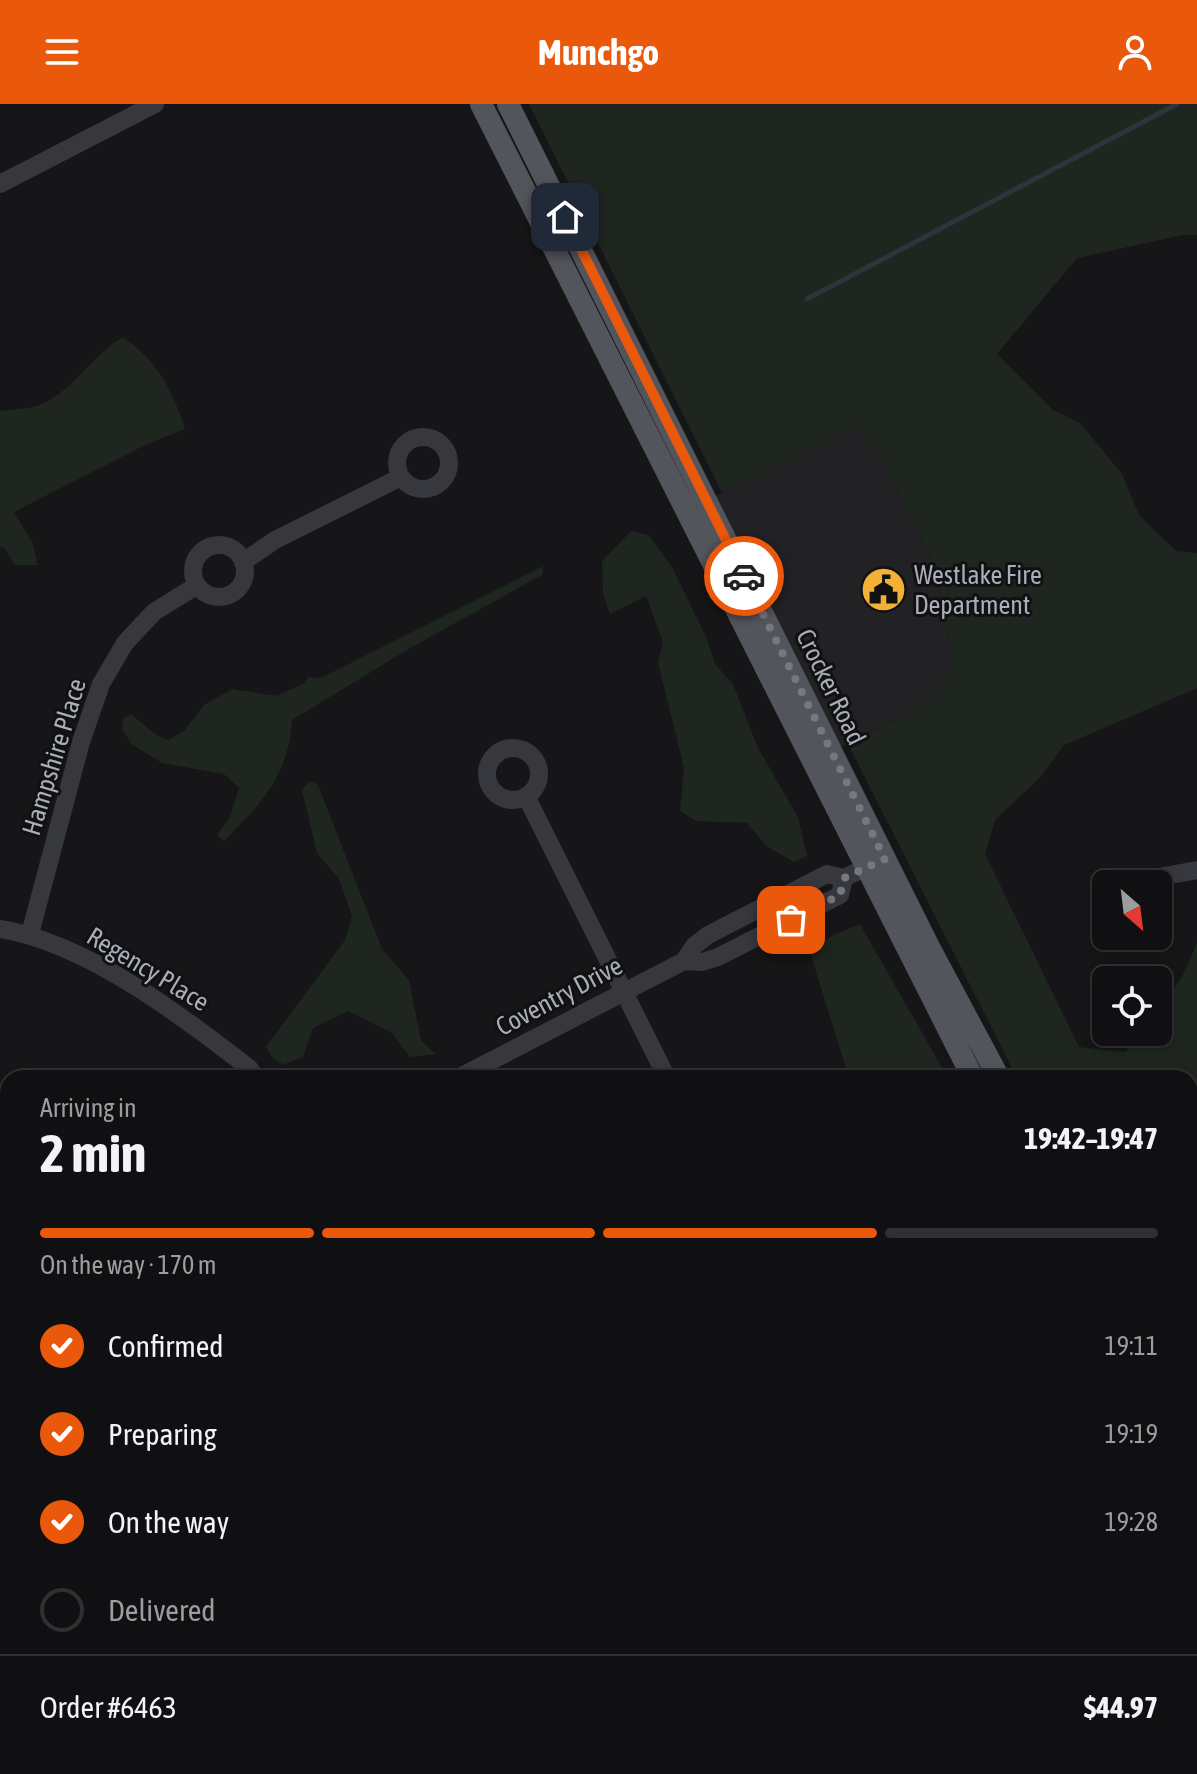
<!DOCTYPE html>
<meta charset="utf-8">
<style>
body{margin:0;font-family:"Asap Condensed",sans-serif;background:#1e1e20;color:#f1f3f6;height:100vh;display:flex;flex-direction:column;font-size:30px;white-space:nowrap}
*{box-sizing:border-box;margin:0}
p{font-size:26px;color:#9c9d9f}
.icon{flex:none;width:44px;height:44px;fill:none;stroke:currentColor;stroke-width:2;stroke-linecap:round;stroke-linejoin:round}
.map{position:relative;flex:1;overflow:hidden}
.sheet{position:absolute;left:0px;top:966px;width:1198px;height:704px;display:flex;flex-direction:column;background:#101012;border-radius:24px 24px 0 0;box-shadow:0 4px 12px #0003,0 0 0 2px #303032}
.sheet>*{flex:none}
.needle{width:52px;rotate:152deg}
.buttons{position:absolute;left:1092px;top:766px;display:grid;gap:16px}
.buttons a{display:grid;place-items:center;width:80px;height:80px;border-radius:12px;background:#101012;box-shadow:0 4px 12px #0003,0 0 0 2px #303032;font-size:40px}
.pin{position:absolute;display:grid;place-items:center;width:68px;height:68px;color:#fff;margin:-34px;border-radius:16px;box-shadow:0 4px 12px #0006}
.courier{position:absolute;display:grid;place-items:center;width:80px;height:80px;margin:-40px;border:6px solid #ea580c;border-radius:50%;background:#fff;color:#222;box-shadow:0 2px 10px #0007}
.overview em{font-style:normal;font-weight:700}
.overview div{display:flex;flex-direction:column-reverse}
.overview{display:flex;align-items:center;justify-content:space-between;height:136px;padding:0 40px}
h1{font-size:52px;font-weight:700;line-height:60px}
.bar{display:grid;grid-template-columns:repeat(4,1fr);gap:12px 8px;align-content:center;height:96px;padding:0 40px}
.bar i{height:10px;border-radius:6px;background:#303032}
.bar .active{background:#ea580c}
.bar p{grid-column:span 4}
.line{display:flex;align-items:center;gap:20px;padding:0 40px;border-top:2px solid #303032}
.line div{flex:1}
ol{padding:0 40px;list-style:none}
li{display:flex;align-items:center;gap:24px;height:88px}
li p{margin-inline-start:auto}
li .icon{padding:8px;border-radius:50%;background:#ea580c;color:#fff;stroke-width:4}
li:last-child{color:#9c9d9f}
li i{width:44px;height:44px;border:4px solid #303032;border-radius:50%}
header{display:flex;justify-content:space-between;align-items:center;height:104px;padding:0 40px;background:#ea580c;color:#fff;font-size:36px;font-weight:700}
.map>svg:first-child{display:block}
</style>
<header><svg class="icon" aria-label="menu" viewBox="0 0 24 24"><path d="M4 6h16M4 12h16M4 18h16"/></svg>Munchgo<svg class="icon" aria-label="person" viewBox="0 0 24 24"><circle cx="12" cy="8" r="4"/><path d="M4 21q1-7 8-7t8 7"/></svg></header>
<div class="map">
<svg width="1197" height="1670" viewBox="0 0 1197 1670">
<rect width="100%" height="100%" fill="#161618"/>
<path fill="#222225" d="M859,321L911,409L937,468L953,555L931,596L841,643L714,393Z"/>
<path fill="#1e261f" d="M529,0H1197V131H1183L1077,154L997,250L1053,306L1080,319L1122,370L1139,411L1176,447L1197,449V584L1064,641L1041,673L995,716L985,750L1079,943L1125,948L1142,928H1158V906L1183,871L1197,839V1019L1190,1026V974H1017L848,640L931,596L953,555L937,468L911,409L859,321L722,389Z
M123,233C157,257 173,286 185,325L147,340L14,408L32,438L38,461H15L5,445L0,443V307C13,305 33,305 44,299C75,284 93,250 123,233Z
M631,427L649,431L672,463L707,535L715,560L733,580L758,644L798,713L807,752L794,758L766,742L747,719L696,717L680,707L684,664L658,559L663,538L646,492L610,510L603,489L602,457Z
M543,462L542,471L412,543L292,616C289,671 261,700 224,737L217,731L230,713L239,684L224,670L162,659L131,640L122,624L123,615L131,610L156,631L168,636L184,627L204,601L232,585L276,592L305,579L308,573L321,574Z
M310,677L318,681L382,845L409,876L421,937L436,950L410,953L392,929L348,907L313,924L303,953L283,961L272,953L266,943L345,836L352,812L339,775L317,749L302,686Z
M860,820L948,974H849L808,842Z
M1190,1120L1197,1127V1217L1190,1210Z
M1190,1318L1197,1336V1670H1171L1172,1662H1190Z
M0,1553H8V1662H219L220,1670H0Z"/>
<path fill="#2c353c" d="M0,981L8,984V1271H0Z"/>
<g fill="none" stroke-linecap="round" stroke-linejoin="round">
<path stroke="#2c353c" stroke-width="5" d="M807,195L1177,0"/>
<path stroke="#37383d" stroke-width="18" d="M0,80L155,0
M397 359a26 26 0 1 1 52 0a26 26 0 1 1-52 0Z
M193 467a26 26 0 1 1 52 0a26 26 0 1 1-52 0Z
M243,458L275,436L401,373
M487 670a26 26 0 1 1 52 0a26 26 0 1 1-52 0Z
M526,692L667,974
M1159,773L1197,766
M0,825C86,839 181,911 249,964L256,974
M30,830L81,638L101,580L125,539L154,508L196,482
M684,857L702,858L718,853L840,791L844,774
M458,974L684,857L694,842L708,831L827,770L844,774L877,758
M0,1410H8
M1072,1662L1073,1670
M377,1670L384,1662"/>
<path stroke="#53555c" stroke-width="22" d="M481,0L973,974
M508,0L929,843L999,974
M1190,1233L1197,1240
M1190,1265L1197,1272"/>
</g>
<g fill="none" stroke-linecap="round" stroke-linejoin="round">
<path stroke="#757880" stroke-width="8" stroke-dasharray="0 14.4" d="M744,472L885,755L844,774L840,791L791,816"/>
<path stroke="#ea580c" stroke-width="10" d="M565,113L744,472"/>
</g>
<defs>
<symbol id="civic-disc" viewBox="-11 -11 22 22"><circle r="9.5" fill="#f2b134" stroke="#111113"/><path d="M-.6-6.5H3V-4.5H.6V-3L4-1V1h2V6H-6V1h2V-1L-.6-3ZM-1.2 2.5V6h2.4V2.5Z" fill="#111"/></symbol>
</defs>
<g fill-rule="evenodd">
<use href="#civic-disc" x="858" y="460" width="51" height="51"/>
</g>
<g text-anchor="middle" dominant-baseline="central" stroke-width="6" stroke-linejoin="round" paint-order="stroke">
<g font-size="26" fill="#a8adb8" stroke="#111113" text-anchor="start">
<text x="914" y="471">Westlake Fire<tspan x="914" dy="30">Department</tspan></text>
</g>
<g font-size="26" fill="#a8adb8" stroke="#111113">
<text transform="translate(831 583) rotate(64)">Crocker Road</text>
<text transform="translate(54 653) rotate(-73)">Hampshire Place</text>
<text transform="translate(148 865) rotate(31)">Regency Place</text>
<text transform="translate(559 892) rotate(-28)">Coventry Drive</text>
</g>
</g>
</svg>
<div class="buttons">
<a><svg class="needle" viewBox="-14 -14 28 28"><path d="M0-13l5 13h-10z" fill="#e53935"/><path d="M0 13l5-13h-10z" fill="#9c9d9f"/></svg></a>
<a><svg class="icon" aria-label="locate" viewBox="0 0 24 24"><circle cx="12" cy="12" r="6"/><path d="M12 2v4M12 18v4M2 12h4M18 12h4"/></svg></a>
</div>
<div class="pin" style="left:791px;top:816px;background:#ea580c"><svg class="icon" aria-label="bag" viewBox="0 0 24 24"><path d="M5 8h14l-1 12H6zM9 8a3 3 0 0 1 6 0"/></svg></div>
<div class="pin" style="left:565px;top:113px;background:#1f2937"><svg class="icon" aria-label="home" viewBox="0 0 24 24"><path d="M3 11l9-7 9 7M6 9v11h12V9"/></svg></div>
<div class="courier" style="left:744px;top:472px"><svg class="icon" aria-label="car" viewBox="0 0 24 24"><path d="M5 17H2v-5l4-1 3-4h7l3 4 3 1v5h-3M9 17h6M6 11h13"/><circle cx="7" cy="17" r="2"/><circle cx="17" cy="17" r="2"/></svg></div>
<section class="sheet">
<div class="overview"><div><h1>2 min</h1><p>Arriving in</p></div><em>19:42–19:47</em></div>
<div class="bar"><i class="active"></i><i class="active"></i><i class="active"></i><i></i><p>On the way · 170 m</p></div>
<ol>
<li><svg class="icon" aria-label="check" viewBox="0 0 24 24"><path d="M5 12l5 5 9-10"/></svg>Confirmed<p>19:11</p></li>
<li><svg class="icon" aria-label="check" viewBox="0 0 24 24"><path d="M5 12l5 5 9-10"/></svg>Preparing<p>19:19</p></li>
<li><svg class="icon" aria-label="check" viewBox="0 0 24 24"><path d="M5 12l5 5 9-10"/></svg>On the way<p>19:28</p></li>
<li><i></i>Delivered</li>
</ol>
<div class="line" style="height:104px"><div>Order #6463</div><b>$44.97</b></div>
</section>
</div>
